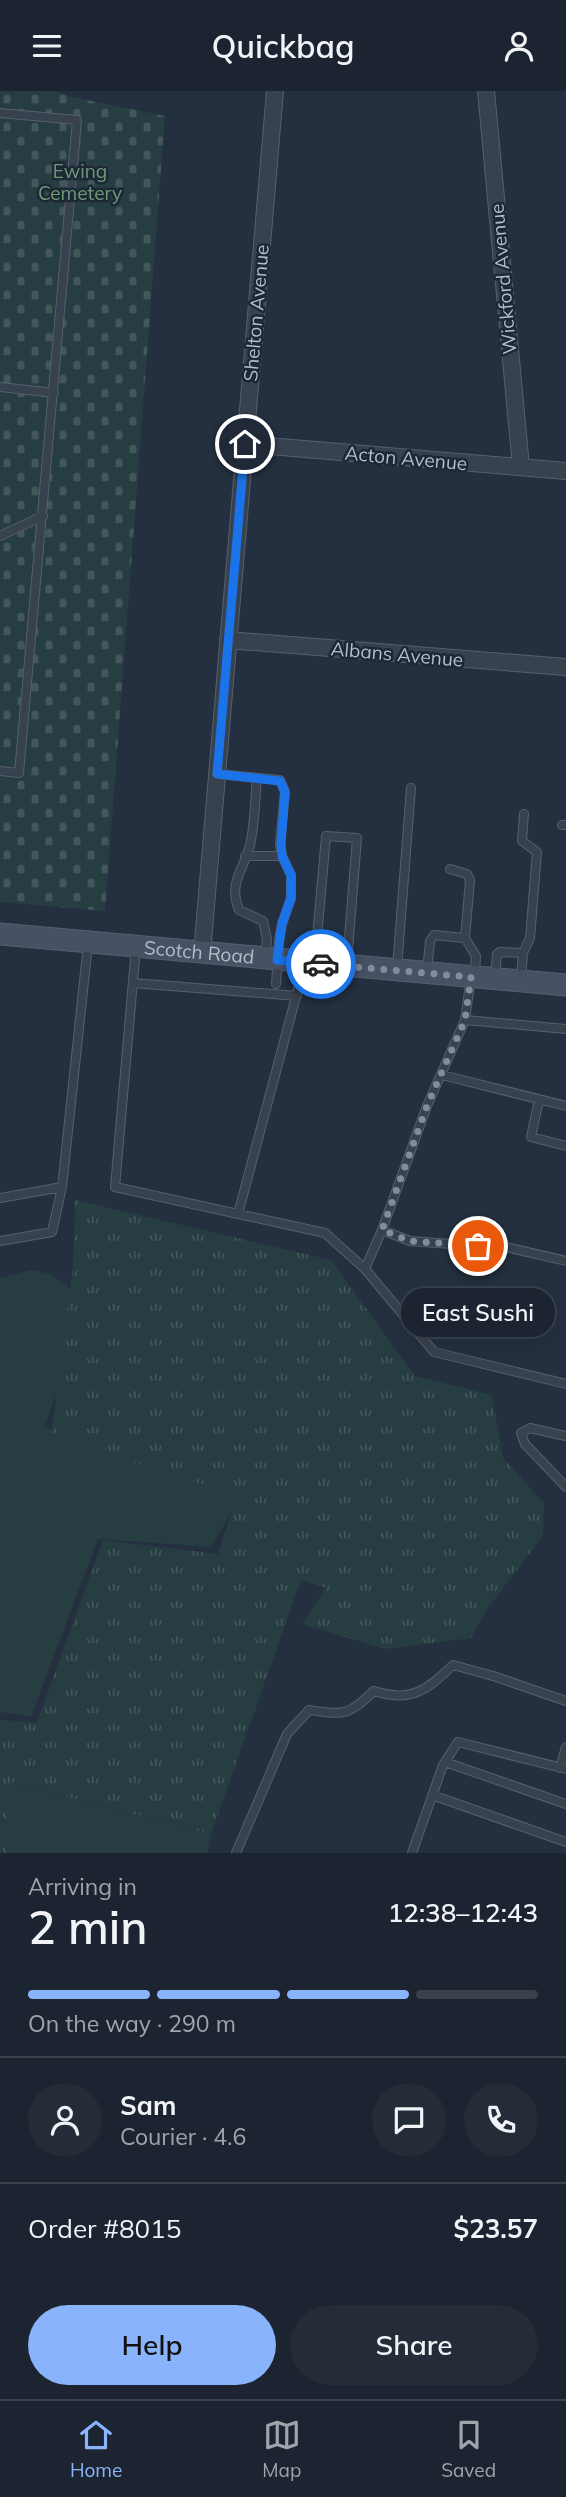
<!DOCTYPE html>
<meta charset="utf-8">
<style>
body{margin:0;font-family:Mulish,sans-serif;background:#242c38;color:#f1f3f6;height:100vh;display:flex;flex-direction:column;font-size:26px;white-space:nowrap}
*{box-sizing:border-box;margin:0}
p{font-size:23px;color:#a0a4ab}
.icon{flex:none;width:38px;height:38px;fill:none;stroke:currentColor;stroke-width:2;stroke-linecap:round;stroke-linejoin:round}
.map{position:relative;height:1762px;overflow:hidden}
.drawer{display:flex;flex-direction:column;background:#1b2430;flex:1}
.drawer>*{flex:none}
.pin{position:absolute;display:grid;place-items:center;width:60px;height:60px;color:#fff;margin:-30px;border:4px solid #fff;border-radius:50%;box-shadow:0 2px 7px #0007}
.courier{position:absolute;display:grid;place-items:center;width:70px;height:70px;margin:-35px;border:5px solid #1a73e8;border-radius:50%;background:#fff;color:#222;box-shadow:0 2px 9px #0007}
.bubble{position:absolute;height:49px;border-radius:24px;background:#1b2430;box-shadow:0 7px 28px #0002,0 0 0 2px #39414c;font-size:23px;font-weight:600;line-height:49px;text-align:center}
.summary em{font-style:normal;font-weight:600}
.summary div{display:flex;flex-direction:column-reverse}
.summary{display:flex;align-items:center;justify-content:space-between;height:119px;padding:0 28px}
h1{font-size:46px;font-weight:600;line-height:52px}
.bar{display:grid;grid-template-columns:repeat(4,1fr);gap:10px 7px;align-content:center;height:84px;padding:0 28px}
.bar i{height:9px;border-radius:5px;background:#39414c}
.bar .current{background:#89b4fb}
.bar p{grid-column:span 4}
.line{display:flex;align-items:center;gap:18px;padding:0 28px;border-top:2px solid #39414c}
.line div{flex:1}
.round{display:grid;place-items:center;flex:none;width:74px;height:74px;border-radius:37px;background:#242c38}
.action{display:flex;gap:14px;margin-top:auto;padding:14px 28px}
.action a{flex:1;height:80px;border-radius:42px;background:#89b4fb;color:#111;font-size:28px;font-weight:600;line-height:80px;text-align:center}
.action a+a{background:#242c38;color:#f1f3f6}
header{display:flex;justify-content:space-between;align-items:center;height:91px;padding:0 28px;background:#1b2430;font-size:32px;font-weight:600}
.tabs{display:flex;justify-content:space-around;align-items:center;height:98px;border-top:2px solid #39414c;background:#1b2430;font-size:19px;color:#a0a4ab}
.tabs a{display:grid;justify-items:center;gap:4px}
.tabs .current{color:#89b4fb}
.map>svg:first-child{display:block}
</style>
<header><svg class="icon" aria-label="menu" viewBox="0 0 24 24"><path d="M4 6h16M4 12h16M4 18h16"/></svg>Quickbag<svg class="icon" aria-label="person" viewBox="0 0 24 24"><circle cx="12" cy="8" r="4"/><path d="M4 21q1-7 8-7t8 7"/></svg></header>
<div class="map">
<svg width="566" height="1762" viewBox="0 0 566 1762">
<defs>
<pattern id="cemetery-stones" width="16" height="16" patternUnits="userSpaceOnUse" patternTransform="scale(1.75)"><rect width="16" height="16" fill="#263d41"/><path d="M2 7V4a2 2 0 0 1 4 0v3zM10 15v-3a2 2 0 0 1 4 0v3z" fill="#43575b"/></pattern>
<pattern id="park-tufts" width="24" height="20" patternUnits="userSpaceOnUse" patternTransform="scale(1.75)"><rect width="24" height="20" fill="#263d41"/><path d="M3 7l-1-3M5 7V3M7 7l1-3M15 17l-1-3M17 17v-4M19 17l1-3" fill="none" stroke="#43575b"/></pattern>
</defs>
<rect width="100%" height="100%" fill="#243040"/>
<path fill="#263d41" d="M31,1179L51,1183L87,1211L65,1281L44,1336L243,1402L211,1456L98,1448L31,1626L0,1621V1187Z
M9,1691L211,1743L207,1762H6Z"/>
<path fill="url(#cemetery-stones)" d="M0,0H55L73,6L165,25L105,820L0,811Z"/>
<path fill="url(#park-tufts)" d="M75,1109L331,1169L415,1285L492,1304L503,1367L544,1412L543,1445L487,1518L471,1547L385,1558L302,1533L326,1497L301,1489L211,1743L10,1691L6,1762H0V1629L37,1631L103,1449L218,1463L237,1404L51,1345L73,1176Z"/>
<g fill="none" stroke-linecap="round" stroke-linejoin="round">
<defs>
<path id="lane" d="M0,22L77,29L19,682L0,680
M0,296L54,302
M0,445L43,425
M217,683L280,689L285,701L280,753L282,765L291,784V807L282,833L279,849L276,893
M257,687C255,708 255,729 251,749C247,776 227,789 239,819L263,830L267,848L265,864
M562,734H566
M245,765H282
M450,778L467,783L470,789L465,847
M136,856L115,1096L325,1142L365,1178
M523,862L530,847L537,761L522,750L524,723
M315,869L326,745L357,747L347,872
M397,877L411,697
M427,881L430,850L434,844L465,847L476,865L475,883
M471,886L465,929L566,938
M495,887L497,863L500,861L523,862L521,887
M133,892L297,905
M465,929L427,1015L382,1139L365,1178L434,1261L566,1293
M442,984L566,1015
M539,1009L531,1046L566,1055
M0,1107L62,1096
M238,1123L305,872
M382,1139L410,1150L478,1155L493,1153L566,1170
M0,1150L52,1141L62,1096L88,853
M566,1345L530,1337L521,1342L525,1353L566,1396
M445,1671L566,1713
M560,1677L566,1656
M432,1704L566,1751
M236,1762L287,1643L309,1619C345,1624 347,1625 374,1600C411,1612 427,1599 453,1574L493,1585L566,1610
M412,1762L443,1674L458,1651L566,1678"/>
<path id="street" d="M486,0L521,376
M245,353L566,380
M228,549L566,576
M202,862L275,0"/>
<g id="secondary">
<path id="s1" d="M0,843L566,894"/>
</g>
</defs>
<use href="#lane" stroke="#56606d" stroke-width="10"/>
<use href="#street" stroke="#56606d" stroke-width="18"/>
<use href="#secondary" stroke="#56606d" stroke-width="23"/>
<use href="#lane" stroke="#38424f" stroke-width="8"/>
<use href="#street" stroke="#38424f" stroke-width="16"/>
<use href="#secondary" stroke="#465163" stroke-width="21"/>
</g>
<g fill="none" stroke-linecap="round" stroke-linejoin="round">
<path stroke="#828c9a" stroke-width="7" stroke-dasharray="0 12.6" d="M321,873L471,886L465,929L427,1015L382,1139L410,1150L478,1155"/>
<path stroke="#1a73e8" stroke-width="9" d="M245,353L217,683L280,690L285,701L281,753L282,765L291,784V807L282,833L277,869L321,873"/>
</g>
<g text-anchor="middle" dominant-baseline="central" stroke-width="5" stroke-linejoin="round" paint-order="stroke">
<g font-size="19" fill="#6b9c76" stroke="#1d2735">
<text x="80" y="80">Ewing<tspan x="80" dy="22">Cemetery</tspan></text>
</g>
<g font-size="19" fill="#b4bdca" stroke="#1d2735">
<text transform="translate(503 188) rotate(-95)">Wickford Avenue</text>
<text transform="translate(256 222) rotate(-85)">Shelton Avenue</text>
<text transform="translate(406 367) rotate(5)">Acton Avenue</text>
<text transform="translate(397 563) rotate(5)">Albans Avenue</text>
<text stroke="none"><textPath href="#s1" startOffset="200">Scotch Road</textPath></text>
</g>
</g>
</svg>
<div class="pin" style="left:478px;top:1155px;background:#ea580c"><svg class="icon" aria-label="bag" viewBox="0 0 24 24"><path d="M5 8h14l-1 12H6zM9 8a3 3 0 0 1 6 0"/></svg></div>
<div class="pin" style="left:245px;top:353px;background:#1f2937"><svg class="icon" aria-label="home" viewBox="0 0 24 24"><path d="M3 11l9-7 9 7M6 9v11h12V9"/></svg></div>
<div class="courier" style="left:321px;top:873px"><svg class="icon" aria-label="car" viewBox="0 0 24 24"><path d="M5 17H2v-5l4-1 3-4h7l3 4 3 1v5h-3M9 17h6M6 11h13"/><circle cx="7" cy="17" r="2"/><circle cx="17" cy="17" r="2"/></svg></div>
<div class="bubble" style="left:401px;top:1197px;width:154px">East Sushi</div>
</div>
<section class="drawer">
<div class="summary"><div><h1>2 min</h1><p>Arriving in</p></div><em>12:38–12:43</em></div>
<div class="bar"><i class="current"></i><i class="current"></i><i class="current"></i><i></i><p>On the way · 290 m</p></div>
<div class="line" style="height:126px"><a class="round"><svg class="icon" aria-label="person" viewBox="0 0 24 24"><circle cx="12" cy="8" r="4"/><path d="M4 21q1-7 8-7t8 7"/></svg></a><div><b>Sam</b><p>Courier · 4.6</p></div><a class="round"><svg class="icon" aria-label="chat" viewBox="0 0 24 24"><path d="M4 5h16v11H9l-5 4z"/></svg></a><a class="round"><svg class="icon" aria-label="phone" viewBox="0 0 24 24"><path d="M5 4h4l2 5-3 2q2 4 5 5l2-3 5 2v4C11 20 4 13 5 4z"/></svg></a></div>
<div class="line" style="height:91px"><div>Order #8015</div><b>$23.57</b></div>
<div class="action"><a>Help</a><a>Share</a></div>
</section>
<nav class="tabs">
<a class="current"><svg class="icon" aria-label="home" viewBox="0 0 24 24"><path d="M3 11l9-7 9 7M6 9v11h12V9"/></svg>Home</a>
<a><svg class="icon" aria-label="map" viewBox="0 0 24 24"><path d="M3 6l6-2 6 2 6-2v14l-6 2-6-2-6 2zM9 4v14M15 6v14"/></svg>Map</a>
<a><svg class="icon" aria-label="saved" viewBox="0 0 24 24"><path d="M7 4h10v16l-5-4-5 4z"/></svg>Saved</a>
</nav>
